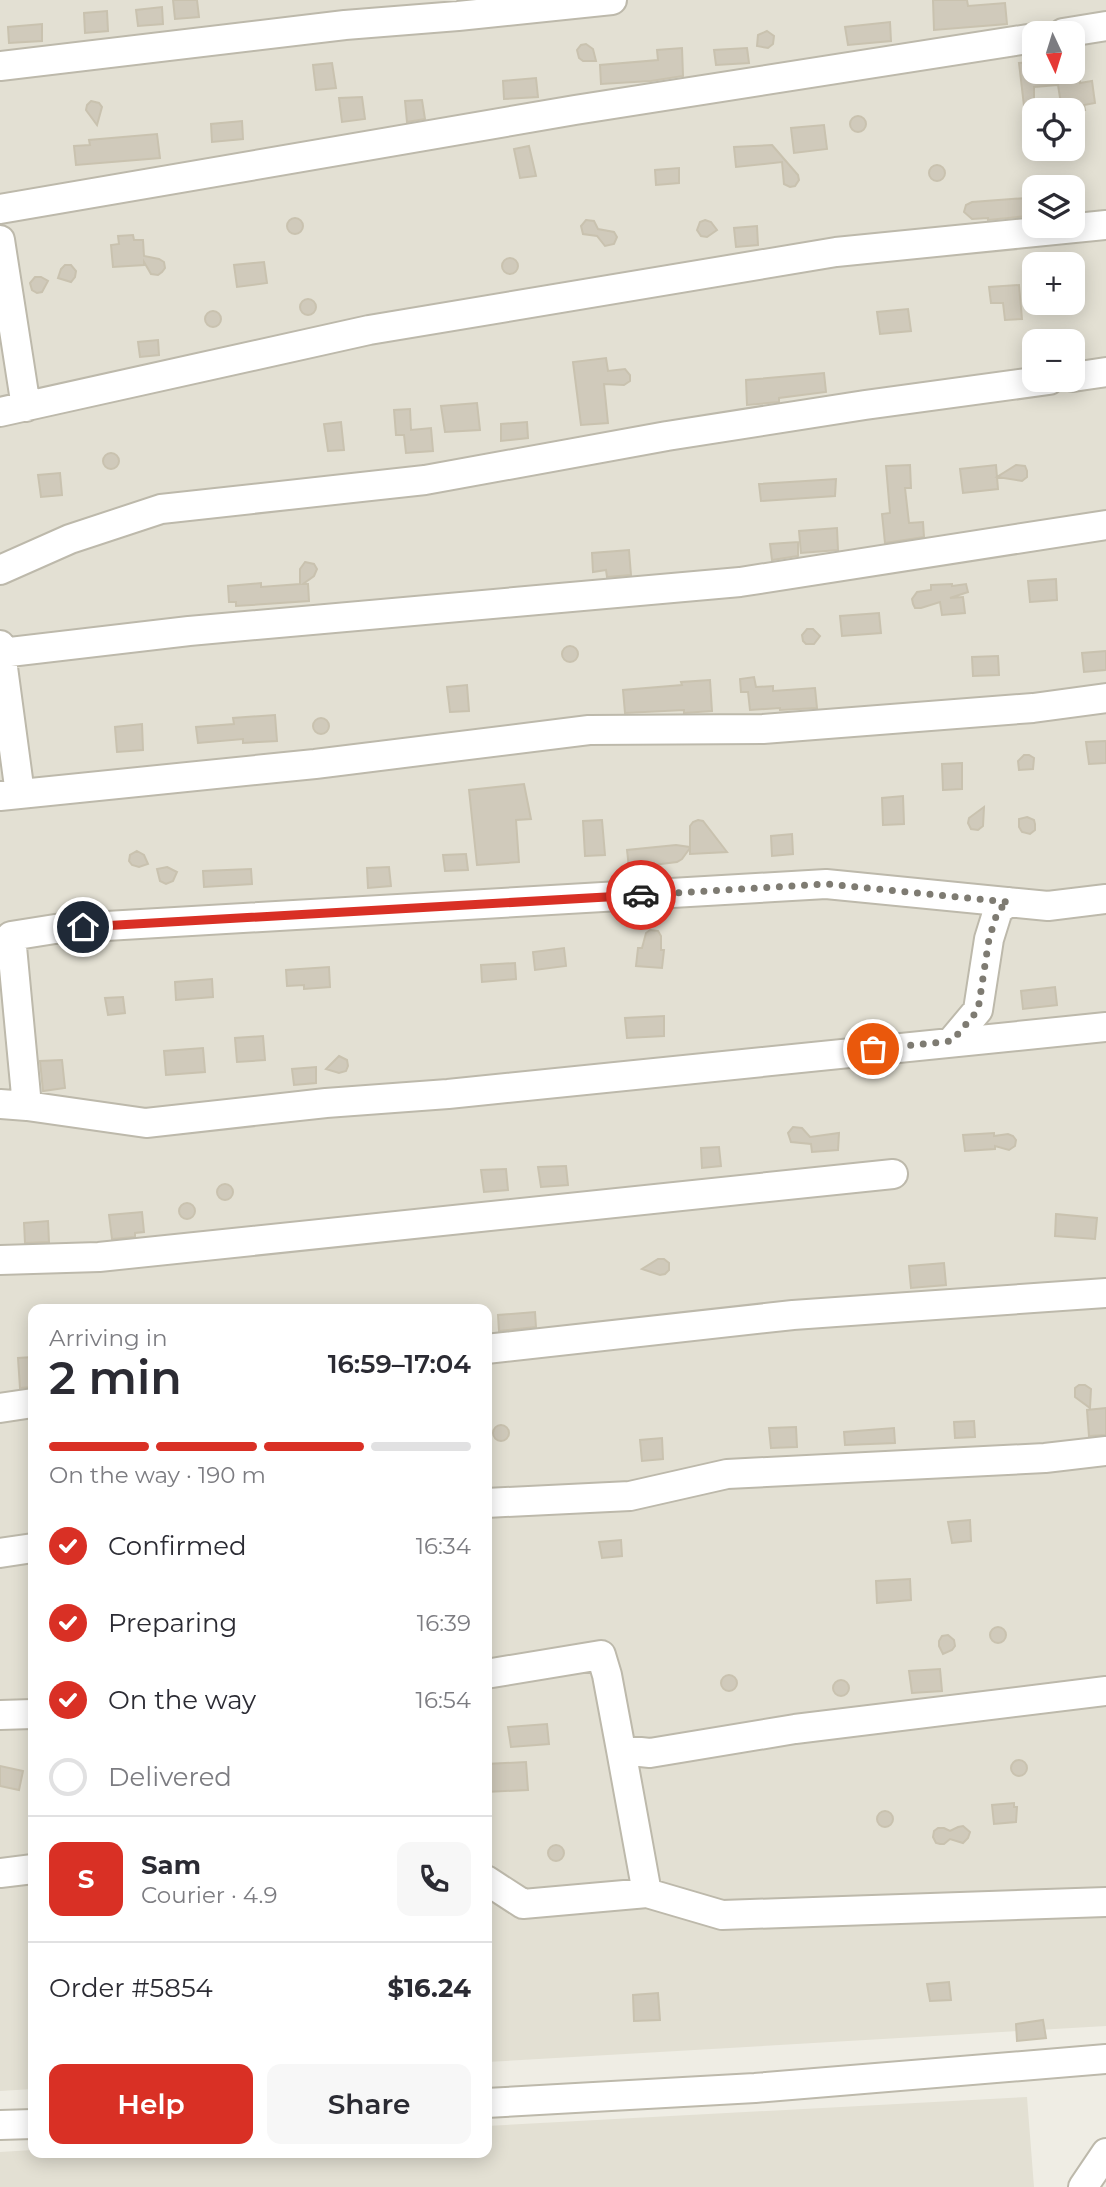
<!DOCTYPE html>
<meta charset="utf-8">
<style>
body{margin:0;font-family:Montserrat,sans-serif;background:#f7f7f7;color:#2b2b33;height:100vh;display:flex;flex-direction:column;font-size:26px;white-space:nowrap}
*{box-sizing:border-box;margin:0}
p{font-size:23px;color:#7c7c81}
.icon{flex:none;width:38px;height:38px;fill:none;stroke:currentColor;stroke-width:2;stroke-linecap:round;stroke-linejoin:round}
.map{position:relative;flex:1;overflow:hidden}
.details{position:absolute;left:28px;top:1304px;width:464px;height:854px;display:flex;flex-direction:column;background:#fff;border-radius:14px;box-shadow:0 4px 18px #0003}
.details>*{flex:none}
.needle{width:46px;rotate:176deg}
.fabs{position:absolute;left:1022px;top:21px;display:grid;gap:14px}
.fabs a{display:grid;place-items:center;width:63px;height:63px;border-radius:14px;background:#fff;box-shadow:0 4px 18px #0003;font-size:35px}
.pin{position:absolute;display:grid;place-items:center;width:60px;height:60px;color:#fff;margin:-30px;border:4px solid #fff;border-radius:50%;box-shadow:0 2px 7px #0007}
.courier{position:absolute;display:grid;place-items:center;width:70px;height:70px;margin:-35px;border:5px solid #d93025;border-radius:50%;background:#fff;color:#222;box-shadow:0 2px 9px #0007}
.head em{font-style:normal;font-weight:600}
.head div{display:flex;flex-direction:column-reverse}
.head{display:flex;align-items:center;justify-content:space-between;height:119px;padding:0 21px}
h1{font-size:46px;font-weight:600;line-height:52px}
.bar{display:grid;grid-template-columns:repeat(4,1fr);gap:10px 7px;align-content:center;height:84px;padding:0 21px}
.bar i{height:9px;border-radius:5px;background:#e1e1e2}
.bar .on{background:#d93025}
.bar p{grid-column:span 4}
.line{display:flex;align-items:center;gap:18px;padding:0 21px;border-top:2px solid #e1e1e2}
.line div{flex:1}
.round{display:grid;place-items:center;flex:none;width:74px;height:74px;border-radius:14px;background:#f7f7f7}
ol{padding:0 21px;list-style:none}
li{display:flex;align-items:center;gap:21px;height:77px}
li p{margin-inline-start:auto}
li .icon{padding:7px;border-radius:50%;background:#d93025;color:#fff;stroke-width:4}
li:last-child{color:#7c7c81}
li i{width:38px;height:38px;border:4px solid #e1e1e2;border-radius:50%}
.cta{display:flex;gap:14px;margin-top:auto;padding:14px 21px}
.cta a{flex:1;height:80px;border-radius:14px;background:#d93025;color:#fff;font-size:28px;font-weight:600;line-height:80px;text-align:center}
.cta a+a{background:#f7f7f7;color:#2b2b33}
.map>svg:first-child{display:block}
</style>
<div class="map">
<svg width="1106" height="2187" viewBox="0 0 1106 2187">
<rect width="100%" height="100%" fill="#efede4"/>
<path fill="#e3e0d3" fill-rule="evenodd" d="M0,0H1106V2026L487,2062L486,1309H33V2089L0,2091ZM1034,33H1073V72H1034ZM1034,110H1073V149H1034ZM1034,187H1073V226H1034ZM1034,264H1073V303H1034ZM1034,341H1073V380H1034Z
M1027,2097L1034,2187H0V2152L33,2150V2152H486L487,2126Z"/>
<path fill="#d0cabb" stroke="#c9c2af" stroke-width="2" d="M173,0H197L199,17L175,19Z
M933,0H967L968,6L1005,3L1007,24L934,30Z
M162,7L163,24L138,26L136,10Z
M107,11L108,31L85,33L84,13Z
M890,22L891,41L848,45L845,27Z
M42,24V41L9,43L8,27Z
M767,31L774,36L773,44L768,48L757,46L758,35Z
M586,44L593,49L596,61H583L579,58L577,50L581,45Z
M682,48L683,76L651,81L601,84L600,65L658,60L657,50Z
M747,48L749,63L716,65L714,50Z
M1034,62V72H1080V83L1092,81L1095,103L1084,105L1085,110H1062L1058,85L1034,87V106H1024L1019,63Z
M332,63L336,88L316,90L313,65Z
M536,78L538,97L504,99L503,81Z
M362,97L365,119L342,122L339,98Z
M422,100L425,119L407,122L405,101Z
M91,101L99,103L102,107L97,125L86,110L87,105Z
M850 124a8 8 0 1 1 16 0a8 8 0 1 1-16 0Z
M242,121L243,139L212,142L211,124Z
M824,125L827,149L794,153L791,128Z
M157,134L160,158L76,165L74,146L90,145L89,140Z
M772,145L798,175L799,180L795,186L790,187L784,184L782,162L736,167L734,147Z
M529,146L536,176L520,178L514,149Z
M929 173a8 8 0 1 1 16 0a8 8 0 1 1-16 0Z
M679,168V183L656,185L655,170Z
M1026,198L1027,216L988,220V218L972,219L964,212L966,205L972,202Z
M287 226a8 8 0 1 1 16 0a8 8 0 1 1-16 0Z
M586,220L594,221L598,229L614,232L617,237L614,244L605,246L597,236L583,234L581,226Z
M705,220L711,222L717,230L707,237L701,236L697,230L700,222Z
M757,226L758,245L736,247L734,228Z
M133,235L134,240H143L144,256L159,259L164,262L165,268L162,272L158,275L151,274L144,262V265L113,267L111,245L119,244L118,236Z
M502 266a8 8 0 1 1 16 0a8 8 0 1 1-16 0Z
M264,262L267,283L237,287L234,265Z
M65,265H71L76,271L75,277L71,282L58,278L61,269Z
M35,277H41L48,281L42,292L37,293L32,290L30,283Z
M1019,285L1022,319L1005,320L1003,303H991L989,287Z
M300 307a8 8 0 1 1 16 0a8 8 0 1 1-16 0Z
M908,309L911,331L880,334L877,312Z
M205 319a8 8 0 1 1 16 0a8 8 0 1 1-16 0Z
M158,340L159,355L140,357L138,342Z
M606,358L608,371L625,369L630,375V381L624,385L604,384L608,423L581,425L573,362Z
M824,373L826,392L779,398V402L747,405L746,380Z
M477,403L480,430L445,432L441,406Z
M410,409L411,430L431,428L433,451L406,453L404,435H396L394,410Z
M341,422L344,450L328,451L324,424Z
M527,422L528,438L501,441V424Z
M103 461a8 8 0 1 1 16 0a8 8 0 1 1-16 0Z
M910,465L911,488H905L909,523L923,522L924,537L885,543L882,514L890,513L886,466Z
M996,465L998,489L963,493L960,469Z
M1016,465L1025,466L1027,471V477L1022,481L997,477Z
M60,473L62,495L41,497L38,475Z
M836,479L835,496L761,501L759,484Z
M837,528L838,550L801,553L799,531Z
M798,542V556L772,560L770,544Z
M629,550L631,575L607,577L606,570L593,572L592,553Z
M305,562L314,564L317,569L314,576L303,584H308L309,601L236,606V602H229L228,586L261,583V587L300,584V569Z
M1056,579L1057,600L1030,602L1028,581Z
M952,584V586L966,584L968,592L950,598L963,597L965,613L942,615L940,602L921,608H915L913,604L912,599L917,592L931,590V585Z
M879,613L881,633L842,636L840,616Z
M807,629H813L820,636L814,644H806L803,641L802,635Z
M562 654a8 8 0 1 1 16 0a8 8 0 1 1-16 0Z
M1106,651V670L1084,672L1082,653Z
M998,656L999,675L973,676L972,657Z
M754,677L756,687L773,686V691L815,688L817,708L780,710V708L750,710L748,692H741L740,679Z
M710,680L712,711L684,713V710L625,713L623,690L682,685L681,682Z
M467,685L469,711L450,712L447,687Z
M275,715L277,741L243,743V739L198,743L196,727L234,724L233,718Z
M313 726a8 8 0 1 1 16 0a8 8 0 1 1-16 0Z
M142,724L143,750L117,752L115,727Z
M1106,741V763L1089,764L1086,742Z
M1024,755H1029L1034,758L1033,769L1019,770L1018,761Z
M962,763V789L943,790L942,764Z
M524,784L531,819L516,820L519,862L477,865L469,790Z
M903,796L904,824L883,825L882,798Z
M984,807L983,826L978,830L971,829L968,823L969,818Z
M1027,817L1034,820L1035,824V830L1030,834L1022,832L1019,827V819Z
M602,820L605,855L585,856L583,821Z
M698,820L703,821L727,852L690,854V848L682,859L677,862L629,868L627,850L676,845L690,847V826L693,822Z
M792,834L793,854L772,856L771,836Z
M137,851L144,855L148,864L139,867L132,865L129,861L130,855Z
M466,854L468,870L445,871L443,855Z
M167,867L177,872L173,881L166,884L160,881L157,869Z
M389,867L391,886L368,888L367,868Z
M251,869L252,884L204,887L203,871Z
M650,930L658,931L661,936V950H664L662,968L636,966L638,948H642L646,933Z
M564,948L566,966L535,970L533,952Z
M515,963L516,979L482,982L481,965Z
M329,967L330,987L304,989V985L287,986L286,970Z
M212,979L213,997L176,1000L175,982Z
M1055,987L1057,1005L1023,1009L1021,991Z
M123,997L125,1013L108,1015L105,998Z
M664,1016V1036L627,1038L625,1018Z
M263,1036L265,1060L237,1062L235,1038Z
M203,1048L205,1072L166,1075L164,1051Z
M339,1056L347,1060L348,1066L346,1071L339,1073L326,1069Z
M62,1060L65,1088L43,1091L40,1061Z
M316,1067V1083L294,1085L292,1069Z
M793,1127L802,1128L810,1137L839,1133L838,1150L812,1152L811,1144L791,1142L788,1133Z
M994,1133V1136L1008,1134L1013,1136L1016,1140L1015,1146L1009,1150L995,1146V1149L965,1151L963,1135Z
M719,1147L721,1166L702,1168L701,1148Z
M566,1166L568,1185L541,1187L538,1167Z
M506,1169L508,1190L484,1192L481,1170Z
M217 1192a8 8 0 1 1 16 0a8 8 0 1 1-16 0Z
M179 1211a8 8 0 1 1 16 0a8 8 0 1 1-16 0Z
M142,1212L144,1232L135,1233V1237L112,1239L109,1215Z
M1056,1214L1097,1218L1095,1239L1055,1236Z
M48,1221L49,1242L25,1243L24,1223Z
M658,1259H664L669,1263V1270L665,1274L660,1275L642,1269Z
M944,1263L946,1285L911,1288L909,1266Z
M535,1312L536,1327L499,1331L498,1315Z
M33,1357V1387L20,1388L18,1358Z
M1079,1385H1085L1091,1389L1090,1408L1075,1397V1388Z
M1106,1408V1435L1089,1436L1087,1410Z
M974,1421L975,1437L955,1438L954,1422Z
M493 1433a8 8 0 1 1 16 0a8 8 0 1 1-16 0Z
M796,1427L797,1447L771,1448L769,1428Z
M894,1428L895,1443L845,1445L844,1432Z
M662,1438L663,1459L642,1461L640,1440Z
M970,1520L971,1541L952,1543L948,1522Z
M621,1540L622,1556L602,1558L599,1542Z
M910,1579L911,1600L877,1603L876,1581Z
M990 1635a8 8 0 1 1 16 0a8 8 0 1 1-16 0Z
M948,1635L954,1640L955,1646L952,1650L943,1654L939,1646V1641L942,1636Z
M940,1669L942,1691L912,1693L909,1671Z
M721 1683a8 8 0 1 1 16 0a8 8 0 1 1-16 0Z
M833 1688a8 8 0 1 1 16 0a8 8 0 1 1-16 0Z
M547,1724L549,1744L511,1747L508,1727Z
M1011 1768a8 8 0 1 1 16 0a8 8 0 1 1-16 0Z
M526,1762L528,1790L486,1792V1764Z
M0,1766L23,1771L19,1790L0,1786Z
M1014,1803V1807H1017L1016,1822L994,1824L992,1805Z
M877 1819a8 8 0 1 1 16 0a8 8 0 1 1-16 0Z
M963,1826L970,1832L968,1838L963,1843L950,1839L944,1844H940L936,1843L933,1837L934,1831L938,1828H944L950,1831L958,1827Z
M548 1853a8 8 0 1 1 16 0a8 8 0 1 1-16 0Z
M949,1982L951,2000L930,2001L927,1984Z
M658,1993L660,2020L634,2021L633,1995Z
M1043,2020L1046,2038L1017,2041L1016,2024Z"/>
<g fill="none" stroke-linecap="round" stroke-linejoin="round">
<defs>
<path id="minor" d="M1063,33L1106,26
M0,66L345,25L458,16L612,0
M0,209L575,110L1034,38
M0,240L26,407
M1073,377L1106,372
M0,412L369,330L836,252L1106,225
M0,570L70,539L161,509L425,480L667,436L865,405L1049,380
M0,645L20,794
M1,653L189,631L740,582L1106,525
M0,796L315,764L589,730L763,729L1033,708L1106,698
M1106,899L1048,906L826,884L55,929L11,936L27,1106L146,1123L326,1103L448,1094L1106,1027
M952,1041L978,1010L989,939L998,910L1009,902
M0,1104L27,1106
M0,1260L99,1257L893,1174
M486,1349L793,1315L1106,1293
M0,1408L33,1403
M486,1503L630,1496L727,1474L1045,1458L1106,1451
M0,1553L33,1548
M486,1674L601,1655L607,1675L621,1750L650,1753L795,1729L1106,1691
M0,1715L33,1714
M621,1750L647,1893
M0,1873L33,1869
M486,1880L523,1904L647,1893L722,1915L1106,1902
M486,2103L755,2088L1106,2059
M0,2125L33,2124
M1083,2187L1106,2153"/>
</defs>
<use href="#minor" stroke="#bdb9ab" stroke-width="32"/>
<use href="#minor" stroke="#fff" stroke-width="28"/>
</g>
<g fill="none" stroke-linecap="round" stroke-linejoin="round">
<path stroke="#7e7b72" stroke-width="7" stroke-dasharray="0 12.6" d="M641,895L826,884L1009,902L998,910L989,939L978,1010L952,1041L873,1049"/>
<path stroke="#d93025" stroke-width="9" d="M83,927L641,895"/>
</g>
</svg>
<div class="fabs">
<a><svg class="needle" viewBox="-14 -14 28 28"><path d="M0-13l5 13h-10z" fill="#e53935"/><path d="M0 13l5-13h-10z" fill="#7c7c81"/></svg></a>
<a><svg class="icon" aria-label="locate" viewBox="0 0 24 24"><circle cx="12" cy="12" r="6"/><path d="M12 2v4M12 18v4M2 12h4M18 12h4"/></svg></a>
<a><svg class="icon" aria-label="layers" viewBox="0 0 24 24"><path d="M12 4l9 5-9 5-9-5zM3 14l9 5 9-5"/></svg></a>
<a>+</a>
<a>−</a>
</div>
<div class="pin" style="left:873px;top:1049px;background:#ea580c"><svg class="icon" aria-label="bag" viewBox="0 0 24 24"><path d="M5 8h14l-1 12H6zM9 8a3 3 0 0 1 6 0"/></svg></div>
<div class="pin" style="left:83px;top:927px;background:#1f2937"><svg class="icon" aria-label="home" viewBox="0 0 24 24"><path d="M3 11l9-7 9 7M6 9v11h12V9"/></svg></div>
<div class="courier" style="left:641px;top:895px"><svg class="icon" aria-label="car" viewBox="0 0 24 24"><path d="M5 17H2v-5l4-1 3-4h7l3 4 3 1v5h-3M9 17h6M6 11h13"/><circle cx="7" cy="17" r="2"/><circle cx="17" cy="17" r="2"/></svg></div>
<section class="details">
<div class="head"><div><h1>2 min</h1><p>Arriving in</p></div><em>16:59–17:04</em></div>
<div class="bar"><i class="on"></i><i class="on"></i><i class="on"></i><i></i><p>On the way · 190 m</p></div>
<ol>
<li><svg class="icon" aria-label="check" viewBox="0 0 24 24"><path d="M5 12l5 5 9-10"/></svg>Confirmed<p>16:34</p></li>
<li><svg class="icon" aria-label="check" viewBox="0 0 24 24"><path d="M5 12l5 5 9-10"/></svg>Preparing<p>16:39</p></li>
<li><svg class="icon" aria-label="check" viewBox="0 0 24 24"><path d="M5 12l5 5 9-10"/></svg>On the way<p>16:54</p></li>
<li><i></i>Delivered</li>
</ol>
<div class="line" style="height:126px"><b class="round" style="background:#d93025;color:#fff">S</b><div><b>Sam</b><p>Courier · 4.9</p></div><a class="round"><svg class="icon" aria-label="phone" viewBox="0 0 24 24"><path d="M5 4h4l2 5-3 2q2 4 5 5l2-3 5 2v4C11 20 4 13 5 4z"/></svg></a></div>
<div class="line" style="height:91px"><div>Order #5854</div><b>$16.24</b></div>
<div class="cta"><a>Help</a><a>Share</a></div>
</section>
</div>
